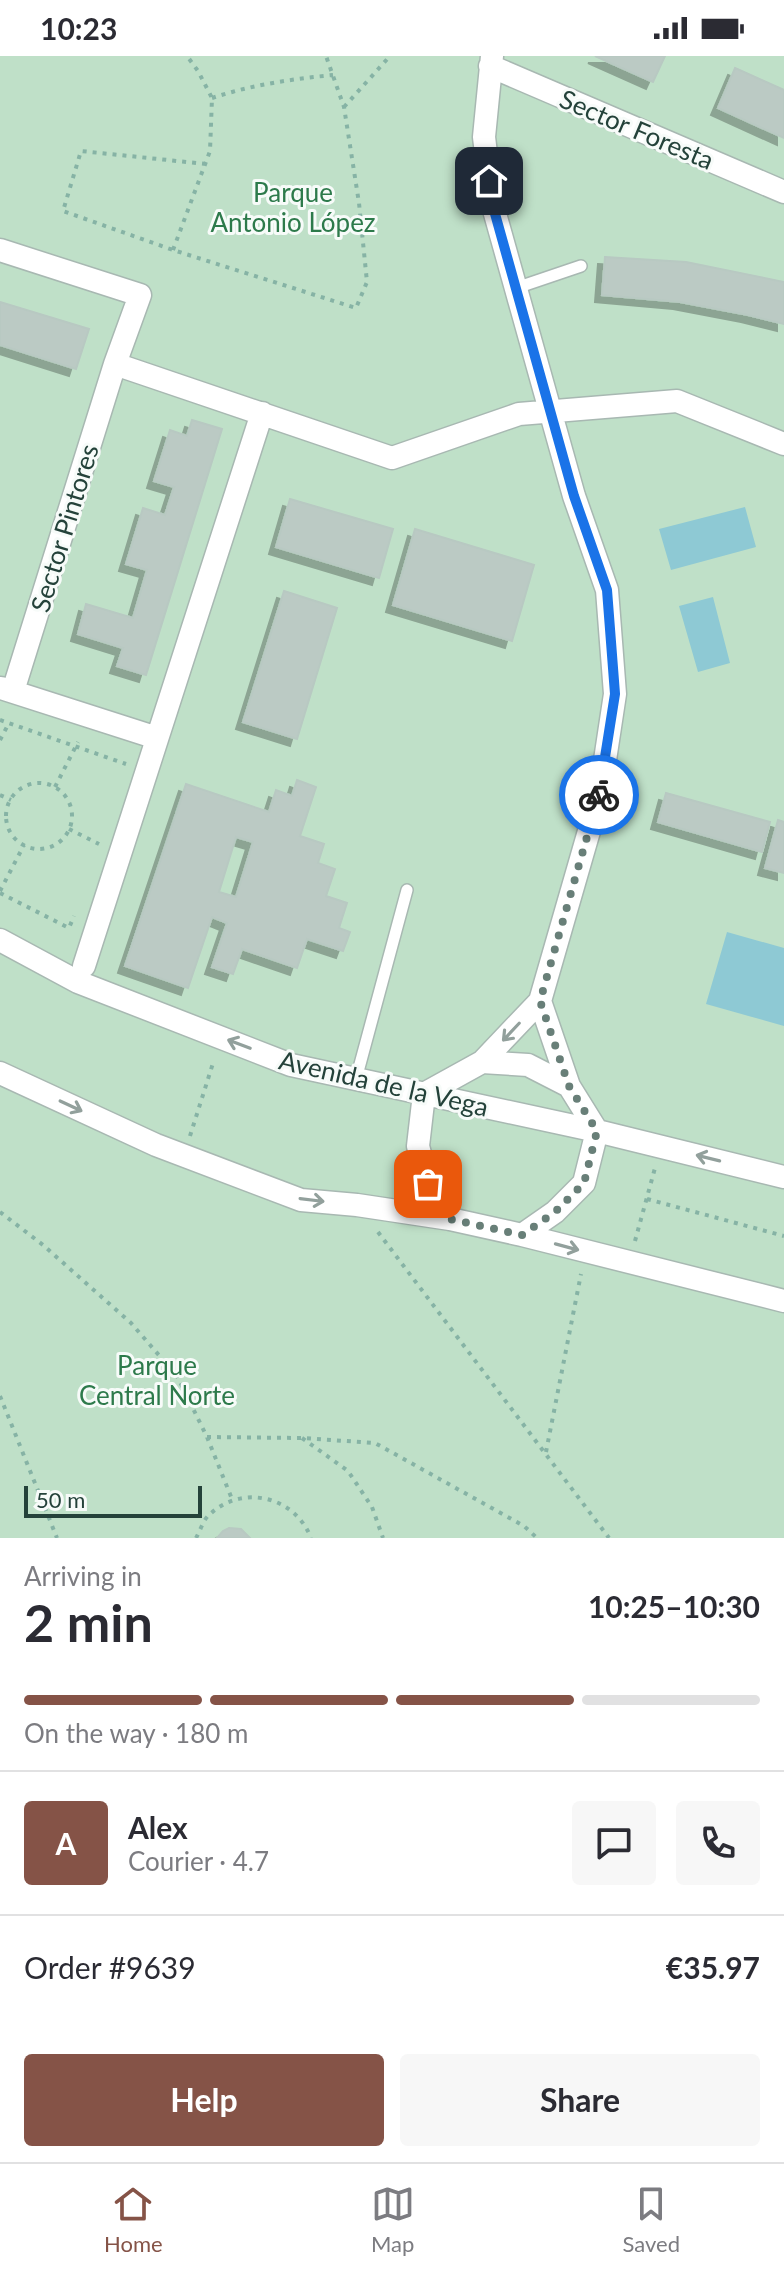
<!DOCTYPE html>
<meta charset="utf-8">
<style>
body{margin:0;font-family:Lato,sans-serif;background:#f7f7f7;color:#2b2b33;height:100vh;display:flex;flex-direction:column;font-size:30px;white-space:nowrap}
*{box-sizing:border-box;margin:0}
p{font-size:26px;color:#7c7c81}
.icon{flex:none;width:44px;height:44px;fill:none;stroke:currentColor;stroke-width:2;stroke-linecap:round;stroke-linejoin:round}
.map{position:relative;height:1482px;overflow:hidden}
.drawer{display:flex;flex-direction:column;background:#fff;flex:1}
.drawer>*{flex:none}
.scale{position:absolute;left:24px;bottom:20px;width:178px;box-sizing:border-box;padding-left:8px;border:4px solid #24423a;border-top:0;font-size:22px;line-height:28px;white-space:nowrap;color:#24423a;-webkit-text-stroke:6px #f7fbf9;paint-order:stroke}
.pin{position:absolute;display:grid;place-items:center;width:68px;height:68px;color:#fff;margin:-34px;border-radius:16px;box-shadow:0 4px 12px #0006}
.courier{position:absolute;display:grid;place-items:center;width:80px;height:80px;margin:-40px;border:6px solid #1a73e8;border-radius:50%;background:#fff;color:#222;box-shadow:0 2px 10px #0007}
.head em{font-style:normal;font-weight:700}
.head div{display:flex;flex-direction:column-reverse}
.head{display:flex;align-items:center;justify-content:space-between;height:136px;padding:0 24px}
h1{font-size:52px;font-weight:700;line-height:60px}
.bar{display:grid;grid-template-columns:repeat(4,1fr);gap:12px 8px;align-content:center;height:96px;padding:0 24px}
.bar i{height:10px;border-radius:6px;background:#e1e1e2}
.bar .active{background:#855347}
.bar p{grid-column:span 4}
.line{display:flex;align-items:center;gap:20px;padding:0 24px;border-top:2px solid #e1e1e2}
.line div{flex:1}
.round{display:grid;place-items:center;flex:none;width:84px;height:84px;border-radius:8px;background:#f7f7f7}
.button{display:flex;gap:16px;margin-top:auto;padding:16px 24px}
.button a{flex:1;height:92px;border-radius:8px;background:#855347;color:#fff;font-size:32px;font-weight:700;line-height:92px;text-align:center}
.button a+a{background:#f7f7f7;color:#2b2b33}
.status{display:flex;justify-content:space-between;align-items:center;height:56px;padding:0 40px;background:#fff;direction:ltr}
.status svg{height:22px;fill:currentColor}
.dock{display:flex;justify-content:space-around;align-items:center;height:112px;border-top:2px solid #e1e1e2;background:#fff;font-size:22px;color:#7c7c81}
.dock a{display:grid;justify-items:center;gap:4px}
.dock .active{color:#855347}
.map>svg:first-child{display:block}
</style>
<div class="status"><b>10:23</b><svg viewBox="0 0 49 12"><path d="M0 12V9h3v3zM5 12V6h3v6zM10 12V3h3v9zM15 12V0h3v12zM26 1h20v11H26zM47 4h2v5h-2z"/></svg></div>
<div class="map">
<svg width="784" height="1482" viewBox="0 0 784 1482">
<defs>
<filter id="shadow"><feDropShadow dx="-7" dy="7" stdDeviation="0" flood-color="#0004"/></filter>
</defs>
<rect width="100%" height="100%" fill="#e6efeb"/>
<path fill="#bfe0c8" d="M0,0H784V1482H0Z"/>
<path fill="#8ec9d4" d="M745,451L756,491L671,514L659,473Z
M713,541L730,607L698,616L679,550Z
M727,876L784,892V970L706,948Z"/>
<path fill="#bbcac4" stroke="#b8c9c2" stroke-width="2" fill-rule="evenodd" filter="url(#shadow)" d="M595,0H665L653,26Z
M735,12L784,34V82L718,52Z
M605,201L686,206L784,226V268L748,259L680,246L602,239Z
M0,246L89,273L76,313L0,289Z
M192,364L222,373L146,619L117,610L123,592L78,578L86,548L133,562L147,514L126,508L143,452L165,459L174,431L154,425L170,374L187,380Z
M290,443L393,473L379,522L276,491Z
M415,473L534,509L512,585L393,549Z
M284,535L337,552L297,683L243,666Z
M297,724L316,731L300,780L324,788L318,807L335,813L326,840L347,847L339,872L350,876L343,895L307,883L297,912L242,893L233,918L212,911L227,867L212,861L188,932L125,910L186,728L269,756L276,734L292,740ZM236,781L253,786L236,841L219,836Z
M666,737L770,766L762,796L658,766Z
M778,764L784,766V817L765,812Z
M229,1472L241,1473L250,1482H217L223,1475Z"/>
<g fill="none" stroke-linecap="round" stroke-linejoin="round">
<defs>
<path id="lane" d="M516,232L581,210
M356,1023L407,834"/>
<path id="street" d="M490,10L784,136
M0,194L140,239L115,308L13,635
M115,308L392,402L519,358L677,345L784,388
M1,632L157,682
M0,884L78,926L291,1009L597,1075L784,1121
M84,910L262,357
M540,945L569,1030
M482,1006L540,945L600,737L615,638L607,534L574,440L492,147L484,81L492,0
M0,1017L156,1089L301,1144L357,1149L450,1163L522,1179L784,1245
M450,1163L428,1128L418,1090L424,1038L482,1006L528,1009L569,1030L597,1075L584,1127L555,1156L522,1179"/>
</defs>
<use href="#lane" stroke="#a8b8b2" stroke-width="14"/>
<use href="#street" stroke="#a8b8b2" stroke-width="25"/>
<path stroke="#86b3a5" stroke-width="4" stroke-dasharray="4 6" stroke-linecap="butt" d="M212,42C251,29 292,23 333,19
M344,51L390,0
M206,108L81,95L63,155L173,194L356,252L367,226L359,147L344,51L326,0
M173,194L210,95L212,42L198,15L187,0
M0,664L126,708
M0,684L9,667
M6 760a33 33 0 1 1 66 0a33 33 0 1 1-66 0Z
M55,731L78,686
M0,739L11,744
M69,773L99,788
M0,835L24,789
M0,837L69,872L74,860
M190,1080L214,1004
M647,1143L784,1180
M0,1156L43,1189L131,1267L177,1320L207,1381L232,1443
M378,1176L609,1482
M635,1185L655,1112
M0,1340L57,1482
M207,1381L302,1382L375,1387L524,1470L537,1482
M302,1382L348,1415L372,1451L383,1482
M546,1396L581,1218
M196,1482C200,1475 203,1465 208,1460C241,1427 295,1440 311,1482"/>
<use href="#lane" stroke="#fff" stroke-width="11"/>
<use href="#street" stroke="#fff" stroke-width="22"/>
</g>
<defs><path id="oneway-shaft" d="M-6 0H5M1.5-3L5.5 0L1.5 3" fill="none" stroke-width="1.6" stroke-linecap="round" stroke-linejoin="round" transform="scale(2)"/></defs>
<g stroke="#92a09c">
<use href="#oneway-shaft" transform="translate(511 976) rotate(133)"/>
<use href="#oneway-shaft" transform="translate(239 988) rotate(-159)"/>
<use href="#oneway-shaft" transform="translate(71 1050) rotate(25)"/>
<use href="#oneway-shaft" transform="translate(708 1102) rotate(-166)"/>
<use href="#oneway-shaft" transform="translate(312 1144) rotate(7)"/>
<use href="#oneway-shaft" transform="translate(567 1191) rotate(15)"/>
</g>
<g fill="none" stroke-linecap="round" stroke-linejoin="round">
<path stroke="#687f78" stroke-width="8" stroke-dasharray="0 14.4" d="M428,1128L450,1163L522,1179L555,1156L584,1127L597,1075L569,1030L540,945L599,739"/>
<path stroke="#1a73e8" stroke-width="10" d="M489,125L492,147L574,440L607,534L615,638L599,739"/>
</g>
<g text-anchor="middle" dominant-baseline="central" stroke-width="6" stroke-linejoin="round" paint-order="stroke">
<g font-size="26" fill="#24423a" stroke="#f7fbf9">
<text transform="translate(637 73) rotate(23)">Sector Foresta</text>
<text transform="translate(64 472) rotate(-73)">Sector Pintores</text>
<text transform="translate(384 1027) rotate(13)">Avenida de la Vega</text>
</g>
<g font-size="26" fill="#2d7a4b" stroke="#f7fbf9">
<text x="293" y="136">Parque<tspan x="293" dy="30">Antonio López</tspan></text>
<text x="157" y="1309">Parque<tspan x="157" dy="30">Central Norte</tspan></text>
</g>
</g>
</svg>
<div class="scale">50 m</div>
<div class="pin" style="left:428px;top:1128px;background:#ea580c"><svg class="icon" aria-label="bag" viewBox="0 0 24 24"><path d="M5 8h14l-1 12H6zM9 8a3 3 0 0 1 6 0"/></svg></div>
<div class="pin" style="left:489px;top:125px;background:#1f2937"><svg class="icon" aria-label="home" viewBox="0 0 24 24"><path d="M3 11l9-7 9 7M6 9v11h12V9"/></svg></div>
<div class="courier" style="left:599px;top:739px"><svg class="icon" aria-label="bike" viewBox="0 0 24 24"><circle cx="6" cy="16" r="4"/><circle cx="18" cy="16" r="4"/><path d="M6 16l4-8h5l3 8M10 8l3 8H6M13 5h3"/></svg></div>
</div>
<section class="drawer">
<div class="head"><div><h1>2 min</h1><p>Arriving in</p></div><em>10:25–10:30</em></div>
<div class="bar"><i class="active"></i><i class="active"></i><i class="active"></i><i></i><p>On the way · 180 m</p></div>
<div class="line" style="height:144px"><b class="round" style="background:#855347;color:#fff">A</b><div><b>Alex</b><p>Courier · 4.7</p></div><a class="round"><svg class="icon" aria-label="chat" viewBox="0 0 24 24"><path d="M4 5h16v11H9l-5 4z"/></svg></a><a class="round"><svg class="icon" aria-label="phone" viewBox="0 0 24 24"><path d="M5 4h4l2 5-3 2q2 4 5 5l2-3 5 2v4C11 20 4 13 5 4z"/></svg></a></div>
<div class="line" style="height:104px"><div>Order #9639</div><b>€35.97</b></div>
<div class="button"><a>Help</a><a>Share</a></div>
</section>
<nav class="dock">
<a class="active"><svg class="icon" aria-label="home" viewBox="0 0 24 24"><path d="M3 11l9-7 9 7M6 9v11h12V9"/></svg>Home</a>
<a><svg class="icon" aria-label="map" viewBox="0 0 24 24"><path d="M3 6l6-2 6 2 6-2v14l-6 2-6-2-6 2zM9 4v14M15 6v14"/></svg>Map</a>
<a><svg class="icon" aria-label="saved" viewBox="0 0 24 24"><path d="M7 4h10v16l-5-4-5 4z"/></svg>Saved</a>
</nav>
